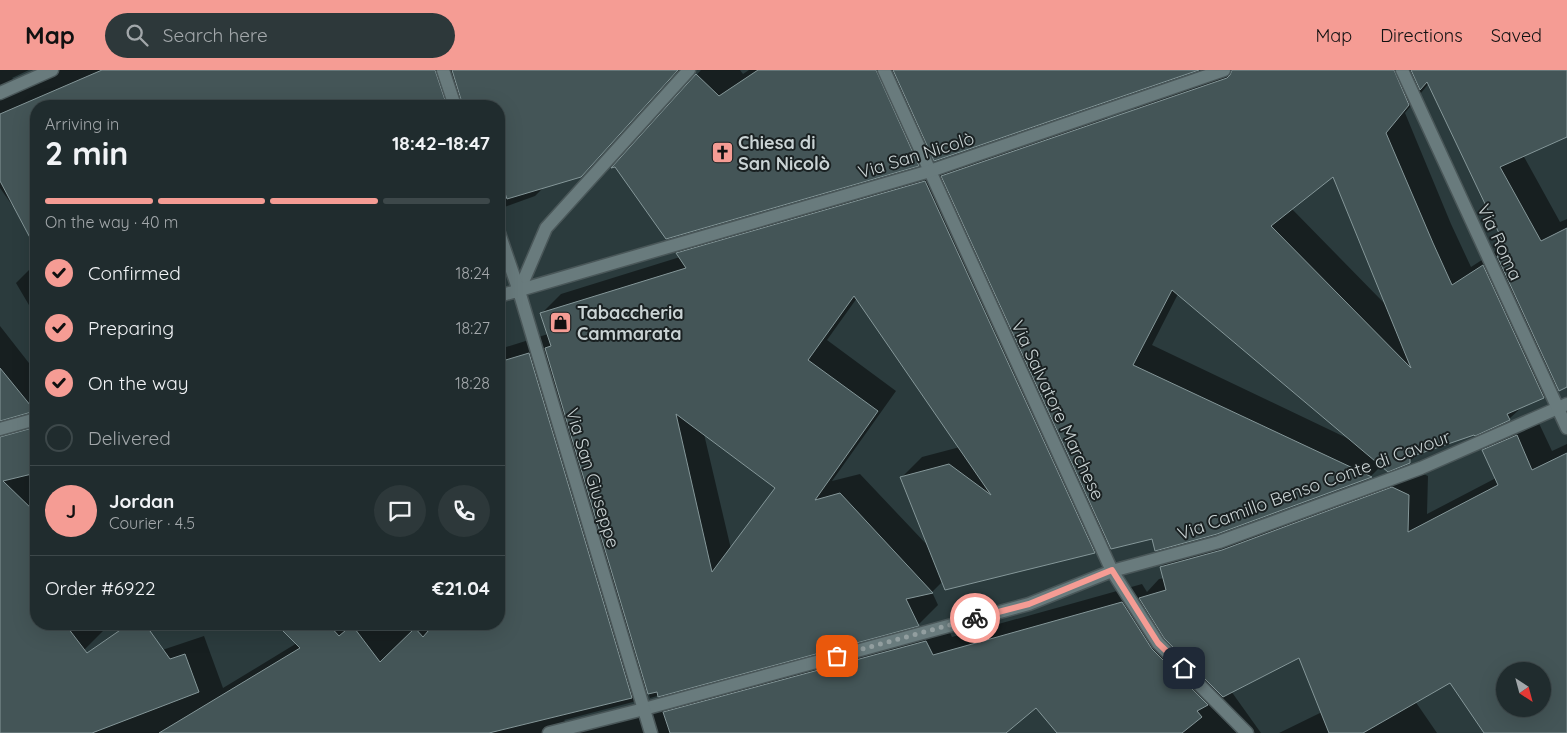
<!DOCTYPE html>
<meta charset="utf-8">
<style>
body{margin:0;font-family:Quicksand,sans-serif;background:#2d383a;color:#f1f3f6;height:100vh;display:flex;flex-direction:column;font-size:19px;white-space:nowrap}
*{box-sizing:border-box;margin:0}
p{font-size:16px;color:#a2a7aa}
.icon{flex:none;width:28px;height:28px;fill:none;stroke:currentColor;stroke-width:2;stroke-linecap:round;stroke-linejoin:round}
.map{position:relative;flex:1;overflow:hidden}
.panel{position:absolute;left:30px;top:30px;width:475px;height:530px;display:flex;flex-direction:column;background:#202c2e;border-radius:20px;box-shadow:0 5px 20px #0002,0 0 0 1px #3d484a}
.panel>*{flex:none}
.needle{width:32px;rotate:144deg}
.fabs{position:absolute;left:1496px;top:592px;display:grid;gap:10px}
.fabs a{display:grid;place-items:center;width:55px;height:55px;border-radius:50%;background:#202c2e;box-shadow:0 5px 20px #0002,0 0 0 1px #3d484a;font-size:25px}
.pin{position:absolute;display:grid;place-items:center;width:42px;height:42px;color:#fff;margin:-21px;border-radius:10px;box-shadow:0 2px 8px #0006}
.courier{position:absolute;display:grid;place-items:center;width:50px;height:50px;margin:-25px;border:4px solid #f59c94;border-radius:50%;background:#fff;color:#222;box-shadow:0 1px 6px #0007}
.summary em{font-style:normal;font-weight:800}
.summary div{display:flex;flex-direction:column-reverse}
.summary{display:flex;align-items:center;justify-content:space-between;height:85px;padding:0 15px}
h1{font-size:32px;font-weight:800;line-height:38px}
.bar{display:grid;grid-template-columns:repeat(4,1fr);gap:8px 5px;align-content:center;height:60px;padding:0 15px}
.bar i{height:6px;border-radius:4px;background:#3d484a}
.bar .active{background:#f59c94}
.bar p{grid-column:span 4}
.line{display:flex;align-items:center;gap:12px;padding:0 15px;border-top:1px solid #3d484a}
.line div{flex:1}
.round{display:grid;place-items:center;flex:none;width:52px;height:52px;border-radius:26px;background:#2d383a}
ol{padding:0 15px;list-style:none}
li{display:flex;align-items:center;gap:15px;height:55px}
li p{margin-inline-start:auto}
li .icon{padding:5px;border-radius:50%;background:#f59c94;color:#111;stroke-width:4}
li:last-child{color:#a2a7aa}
li i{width:28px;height:28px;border:2px solid #3d484a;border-radius:50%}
header{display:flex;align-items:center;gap:30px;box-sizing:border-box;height:70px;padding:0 25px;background:#f59c94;color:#111}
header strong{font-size:24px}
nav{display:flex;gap:28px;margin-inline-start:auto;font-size:18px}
.search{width:350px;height:45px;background:#2d383a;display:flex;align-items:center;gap:12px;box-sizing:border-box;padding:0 18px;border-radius:28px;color:#a2a7aa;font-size:19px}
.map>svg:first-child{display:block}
</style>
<header>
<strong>Map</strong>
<div class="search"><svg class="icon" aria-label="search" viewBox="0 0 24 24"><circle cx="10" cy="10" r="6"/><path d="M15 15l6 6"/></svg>Search here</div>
<nav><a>Map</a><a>Directions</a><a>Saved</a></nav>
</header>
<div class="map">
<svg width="1567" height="663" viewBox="0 0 1567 663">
<rect width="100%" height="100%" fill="#2b3b3d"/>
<path fill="#0007" fill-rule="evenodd" d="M0,0H29L12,8L18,12L50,0H679L581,106L545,116L535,126L499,139V36H36V176L22,149L0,118Z
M701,0H740L743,4L749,0H1096L931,81L918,95H615Z
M1215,0H1567V65L1523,85L1560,152L1567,149V316L1557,313L1543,327L1523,336L1509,349L1419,382L1409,392L1382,395L1371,406L1216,463L1153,468L1108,469L1094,482L943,511L932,522L938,535L918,555L650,628L647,618L633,632L564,650L566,652H571L945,552L952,567L1142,514L1147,522L1159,509L1164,508L1161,497L1180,478L1242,461L1412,399L1428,406L1427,444L1496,408L1483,381L1502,361L1536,347L1552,381L1567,374V663H1485L1451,611L1415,631L1437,663H1279L1322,642L1299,586L1231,621L1261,663H1059L1036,636L1003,663H0V369L36,359V554H98L103,561L84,580L16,629L204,566L223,618L297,573L278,554H499V254L506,277L548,264L541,244L561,224L680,187L677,183L697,164L945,92L1104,38L1118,80L1132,41L1152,22ZM1429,13L1508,177L1504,181L1502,177L1471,197L1451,154L1405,43ZM1333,105L1386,235L1291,138ZM1178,224L1349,369L1152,275ZM857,228L960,377L922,387L902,407L930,478L860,404L832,411L896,321L827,270ZM704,364L776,418L731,479ZM1505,601H1542V639H1505Z
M35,194H36V247L16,213Z
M0,256L36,302V328L21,344L7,348L0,355Z"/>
<path fill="#445557" stroke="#859799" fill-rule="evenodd" d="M102,0H435L447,36H36V179L0,111V44Z
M452,0H678L581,107L507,129L499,105V36H463Z
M758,0H876L919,96L666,169L615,97L611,98L696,4L719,26Z
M893,0H1199L934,91Z
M1232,0H1394L1409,35L1386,63L1433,173L1452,215L1483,195L1544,328L1507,344L1510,350L1475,366L1474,365L1410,387V393L1388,402L1172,220L1133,295L1372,407L1217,464L1155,481L1152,469L1111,479L941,106L1227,8L1230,5ZM1333,107L1411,298L1271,156Z
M1411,0H1567V67L1500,97L1541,171L1567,158V317L1559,321L1497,186L1507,180L1427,12L1420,20Z
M925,111L1095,483L945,520L900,407L949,394L991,425L854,226L808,290L878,341L815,430L840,423L933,523L906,529L919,556L658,627L657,622L648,624L545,278L551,276L540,243L686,198L676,183ZM676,344L775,418L712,502Z
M529,283L632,628L489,663H159L300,578L276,554H328L339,566L352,555L380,592L415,558L423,567L434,554H499V292Z
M0,298L35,341L0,351Z
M36,357V403L3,411L36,443V554H65L87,583L129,554H145L170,589L185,584L199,622L92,663H0V367Z
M1517,365L1532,400L1567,383V663H1484L1450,613L1363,663H1329L1299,588L1223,627L1164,568L1139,528L1166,520L1160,497L1222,480L1392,417L1409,425L1408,462L1498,415L1482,380ZM1505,601H1542V639H1505Z
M1122,532L1152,579L1208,635L1197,641L1202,647L1182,663H1057L1036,638L1006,663H670L663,642L926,571L933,585Z"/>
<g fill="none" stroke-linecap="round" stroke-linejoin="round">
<defs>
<path id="street" d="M884,0L1112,501L1158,573L1247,663
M0,23L52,0
M519,221L546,158L689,0
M549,663L644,639L1029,534L1112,501L1219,472L1421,398L1567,334"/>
<path id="secondary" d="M443,0L455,36
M1402,0L1567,358
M499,163L519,221L651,663
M499,226L930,101L1224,0
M0,359L36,349"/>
</defs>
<use href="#street" stroke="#4a5759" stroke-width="15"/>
<use href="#secondary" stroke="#4a5759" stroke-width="15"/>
<use href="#street" stroke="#697b7d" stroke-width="12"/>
<use href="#secondary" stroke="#697b7d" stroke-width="12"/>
</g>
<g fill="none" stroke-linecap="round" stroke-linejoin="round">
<path stroke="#929e9f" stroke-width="5" stroke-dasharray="0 9" d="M837,586L975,548"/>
<path stroke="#f59c94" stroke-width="6" d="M975,548L1029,534L1112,500L1158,573L1184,598"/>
</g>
<defs>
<symbol id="church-square" viewBox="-11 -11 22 22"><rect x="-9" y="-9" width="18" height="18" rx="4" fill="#f59c94" stroke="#1a2122"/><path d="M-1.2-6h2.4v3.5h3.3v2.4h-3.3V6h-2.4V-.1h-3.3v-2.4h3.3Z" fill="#111"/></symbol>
<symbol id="shop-square" viewBox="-11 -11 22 22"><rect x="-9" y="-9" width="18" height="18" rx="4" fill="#f59c94" stroke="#1a2122"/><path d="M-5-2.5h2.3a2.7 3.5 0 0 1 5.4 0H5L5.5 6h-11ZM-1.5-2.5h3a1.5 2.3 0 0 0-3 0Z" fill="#111"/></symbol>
</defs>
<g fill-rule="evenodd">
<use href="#church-square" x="710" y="70" width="25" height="25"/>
<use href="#shop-square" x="548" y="240" width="25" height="25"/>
</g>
<g text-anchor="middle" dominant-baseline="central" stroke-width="4" stroke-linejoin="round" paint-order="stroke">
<g font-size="18" font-weight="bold" fill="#cad3d4" stroke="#1a2122" text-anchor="start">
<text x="738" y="72">Chiesa di<tspan x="738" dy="21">San Nicolò</tspan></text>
<text x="577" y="242">Tabaccheria<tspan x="577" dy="21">Cammarata</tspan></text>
</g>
<g font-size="18" fill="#cad3d4" stroke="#1a2122">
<text transform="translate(916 85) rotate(-17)">Via San Nicolò</text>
<text transform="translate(1500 172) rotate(65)">Via Roma</text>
<text transform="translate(1058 340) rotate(65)">Via Salvatore Marchese</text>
<text transform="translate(593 408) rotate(73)">Via San Giuseppe</text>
<text transform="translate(1314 415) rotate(-20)">Via Camillo Benso Conte di Cavour</text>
</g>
</g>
</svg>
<div class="fabs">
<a><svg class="needle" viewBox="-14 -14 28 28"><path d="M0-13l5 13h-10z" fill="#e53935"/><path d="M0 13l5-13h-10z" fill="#a2a7aa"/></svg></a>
</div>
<div class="pin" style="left:837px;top:586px;background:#ea580c"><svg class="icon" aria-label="bag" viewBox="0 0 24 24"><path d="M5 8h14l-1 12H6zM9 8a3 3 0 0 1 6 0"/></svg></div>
<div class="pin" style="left:1184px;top:598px;background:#1f2937"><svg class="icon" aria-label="home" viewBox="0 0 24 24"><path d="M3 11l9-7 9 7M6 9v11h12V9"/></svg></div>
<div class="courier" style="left:975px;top:548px"><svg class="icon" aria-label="bike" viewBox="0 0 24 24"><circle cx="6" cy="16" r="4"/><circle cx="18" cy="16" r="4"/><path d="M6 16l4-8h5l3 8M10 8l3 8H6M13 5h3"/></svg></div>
<section class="panel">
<div class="summary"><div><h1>2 min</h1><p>Arriving in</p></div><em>18:42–18:47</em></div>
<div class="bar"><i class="active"></i><i class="active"></i><i class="active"></i><i></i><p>On the way · 40 m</p></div>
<ol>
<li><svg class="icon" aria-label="check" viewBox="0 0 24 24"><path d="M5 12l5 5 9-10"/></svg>Confirmed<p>18:24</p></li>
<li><svg class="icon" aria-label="check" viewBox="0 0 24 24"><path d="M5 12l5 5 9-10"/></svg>Preparing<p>18:27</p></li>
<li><svg class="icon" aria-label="check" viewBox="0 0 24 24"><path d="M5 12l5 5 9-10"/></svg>On the way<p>18:28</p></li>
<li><i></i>Delivered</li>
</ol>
<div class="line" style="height:90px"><b class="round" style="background:#f59c94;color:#111">J</b><div><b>Jordan</b><p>Courier · 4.5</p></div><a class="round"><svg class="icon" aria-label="chat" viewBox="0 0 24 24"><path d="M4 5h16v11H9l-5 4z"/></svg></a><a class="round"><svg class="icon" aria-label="phone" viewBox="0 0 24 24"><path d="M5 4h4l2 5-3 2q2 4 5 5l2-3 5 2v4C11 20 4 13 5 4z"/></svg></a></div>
<div class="line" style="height:65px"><div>Order #6922</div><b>€21.04</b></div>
</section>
</div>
